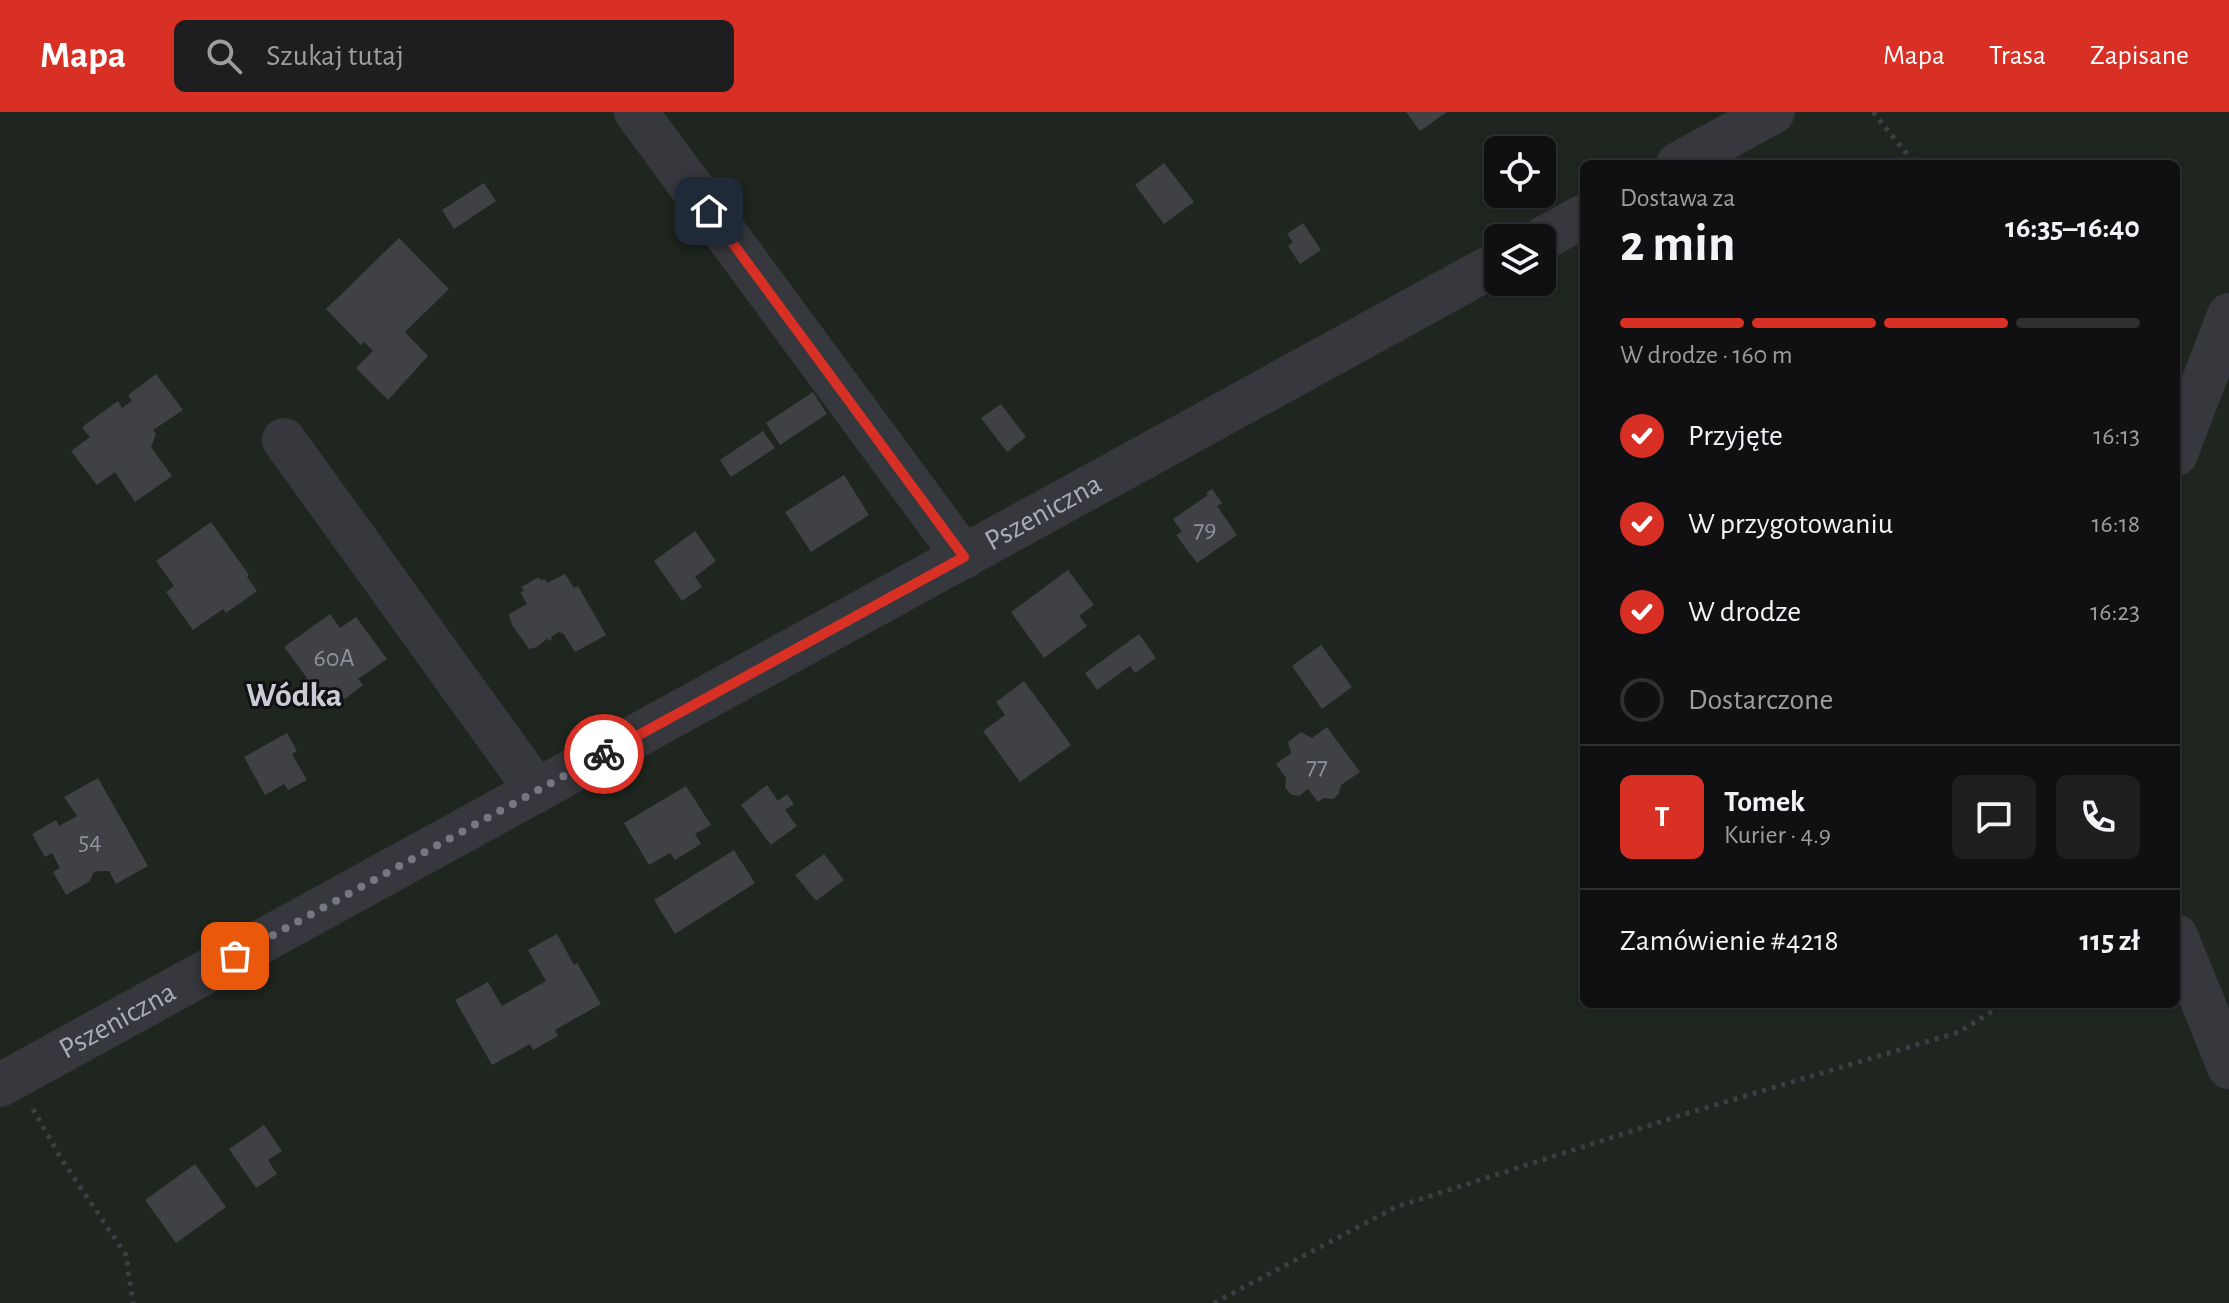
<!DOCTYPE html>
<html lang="pl">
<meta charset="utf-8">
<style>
body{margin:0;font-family:"Alegreya Sans",sans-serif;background:#1e1e20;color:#f1f3f6;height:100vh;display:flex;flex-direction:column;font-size:30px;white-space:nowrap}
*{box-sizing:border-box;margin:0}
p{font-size:26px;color:#9c9d9f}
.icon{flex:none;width:44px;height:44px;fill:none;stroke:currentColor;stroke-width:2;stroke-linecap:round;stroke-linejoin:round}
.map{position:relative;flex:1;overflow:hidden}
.side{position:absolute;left:1580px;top:48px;width:600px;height:848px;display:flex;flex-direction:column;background:#101012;border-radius:12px;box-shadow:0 2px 6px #0004,0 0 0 2px #303032}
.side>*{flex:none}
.buttons{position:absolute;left:1484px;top:24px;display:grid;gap:16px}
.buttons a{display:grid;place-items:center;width:72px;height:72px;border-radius:12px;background:#101012;box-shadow:0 2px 6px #0004,0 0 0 2px #303032;font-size:40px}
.pin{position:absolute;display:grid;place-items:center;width:68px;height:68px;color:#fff;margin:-34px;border-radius:16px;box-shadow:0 4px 12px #0006}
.courier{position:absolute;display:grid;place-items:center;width:80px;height:80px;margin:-40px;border:6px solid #d93025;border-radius:50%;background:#fff;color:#222;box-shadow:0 2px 10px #0007}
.summary em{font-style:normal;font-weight:700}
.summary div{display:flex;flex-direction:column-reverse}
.summary{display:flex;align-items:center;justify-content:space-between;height:136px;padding:0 40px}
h1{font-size:52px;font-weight:700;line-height:60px}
.bar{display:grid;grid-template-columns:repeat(4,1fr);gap:12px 8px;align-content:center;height:96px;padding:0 40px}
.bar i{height:10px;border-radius:6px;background:#303032}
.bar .active{background:#d93025}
.bar p{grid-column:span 4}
.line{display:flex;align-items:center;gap:20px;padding:0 40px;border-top:2px solid #303032}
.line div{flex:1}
.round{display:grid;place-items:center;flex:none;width:84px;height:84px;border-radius:12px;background:#1e1e20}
ol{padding:0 40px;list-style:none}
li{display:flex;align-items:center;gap:24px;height:88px}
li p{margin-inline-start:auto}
li .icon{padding:8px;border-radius:50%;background:#d93025;color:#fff;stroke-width:4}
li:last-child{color:#9c9d9f}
li i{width:44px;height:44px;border:4px solid #303032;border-radius:50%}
header{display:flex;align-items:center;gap:48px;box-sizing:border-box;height:112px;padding:0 40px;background:#d93025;color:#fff}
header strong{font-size:38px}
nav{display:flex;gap:44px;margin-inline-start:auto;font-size:28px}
.search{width:560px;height:72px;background:#1e1e20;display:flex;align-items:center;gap:20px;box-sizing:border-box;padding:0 28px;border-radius:12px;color:#9c9d9f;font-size:30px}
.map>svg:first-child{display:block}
</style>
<header>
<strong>Mapa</strong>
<div class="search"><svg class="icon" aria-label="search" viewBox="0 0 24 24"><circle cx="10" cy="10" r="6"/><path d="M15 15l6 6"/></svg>Szukaj tutaj</div>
<nav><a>Mapa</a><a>Trasa</a><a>Zapisane</a></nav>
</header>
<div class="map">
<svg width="2229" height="1191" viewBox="0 0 2229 1191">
<rect width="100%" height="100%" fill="#161618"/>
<path fill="#1e261f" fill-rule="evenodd" d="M0,0H2229V1191H0ZM1498,38H1542V82H1498ZM1584,52H2176V892H1584ZM1498,126H1542V170H1498Z"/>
<path fill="#404145" d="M1406,0H1447L1420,19Z
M1164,51L1194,90L1164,112L1135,73Z
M484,71L496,89L454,117L442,98Z
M1303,111L1321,138L1300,152L1288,134L1293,130L1287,122Z
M399,126L449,177L405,220L428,244L388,288L356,256L373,239L364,230L361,233L326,197Z
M156,262L183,298L153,318L156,322L151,335L172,364L135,390L115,360L97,373L71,339L90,325L82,316L86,312L118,289L122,296L132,289L128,283Z
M813,280L827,302L780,333L766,311Z
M1001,292L1026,325L1007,340L981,306Z
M763,319L775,336L731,365L720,348Z
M844,363L869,403L811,440L785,400Z
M1212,377L1222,391L1217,394L1237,423L1197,451L1176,423L1182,420L1173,407L1208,383L1206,381Z
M211,410L249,463L247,465L257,479L226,501L223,497L193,518L166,480L174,474L156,449Z
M695,419L716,449L695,465L702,475L682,489L654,449Z
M1068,458L1094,493L1079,504L1087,514L1044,546L1011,500Z
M565,462L574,476L578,474L606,523L575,540L563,521L561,522L560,519L551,525L552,527L549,529L548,526L537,535L529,537L512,513L509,502L527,492L520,480L524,479L521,475L539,465L541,468L545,467L547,471Z
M330,502L340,516L356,505L387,547L358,567L363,573L345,587L340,581L319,596L301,570L307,566L284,535Z
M1139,522L1156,546L1135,561L1130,554L1097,578L1085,561Z
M1321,533L1352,575L1322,597L1292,554Z
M1024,569L1071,633L1020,670L983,619L1005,603L996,590Z
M1327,615L1360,660L1341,673L1339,682L1333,687L1324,686L1318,690L1308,677L1299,684L1290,682L1285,675L1286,666L1276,652L1291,641L1288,630L1301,620L1312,626Z
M287,621L297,639L292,642L307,668L288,678L284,672L265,683L244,645Z
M98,666L148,754L116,772L109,759H97L93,761L90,769L66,783L53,760L60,756L52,741L45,745L32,722L56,708L59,714L77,704L64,685Z
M767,673L778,689L787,682L794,692L785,698L797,714L771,733L741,693Z
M686,674L711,713L695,722L701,732L675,748L670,741L649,753L624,711Z
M734,738L755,771L675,822L654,788Z
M824,742L844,768L816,789L795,763Z
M557,822L574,853L577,851L601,892L555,918L558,924L533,938L530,932L492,953L455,888L488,870L502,894L546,869L528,838Z
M264,1013L282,1039L268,1048L277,1062L256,1076L229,1037Z
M195,1052L226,1095L176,1131L145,1088Z"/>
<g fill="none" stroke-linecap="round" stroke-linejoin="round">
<path stroke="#3d3f44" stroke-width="5" stroke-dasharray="4 6" stroke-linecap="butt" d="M1873,0L1915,52
M33,997L62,1048L126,1143L133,1191
M1214,1191L1396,1095L1685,1002L1959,920L2004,892"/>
<g stroke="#37383d" stroke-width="44">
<path d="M636,0L964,445"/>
<path d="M1678,52L1773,0"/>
<path d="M1542,127L1584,104"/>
<path d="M284,328L537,679"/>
<path d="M2176,342L2229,203"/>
<path d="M2176,824L2229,955"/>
<path id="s1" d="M0,973L1498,151"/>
</g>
</g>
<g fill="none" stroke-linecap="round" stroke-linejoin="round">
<path stroke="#757880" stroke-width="8" stroke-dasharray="0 14.4" d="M235,844L604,642"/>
<path stroke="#d93025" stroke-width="10" d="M604,642L964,445L709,99"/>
</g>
<g text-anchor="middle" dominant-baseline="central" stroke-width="6" stroke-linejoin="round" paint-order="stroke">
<g font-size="26" fill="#8e929b">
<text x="1205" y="417">79</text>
<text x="334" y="546">60A</text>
<text x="1317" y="654">77</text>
<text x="90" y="729">54</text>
</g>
<g font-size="30" fill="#a8adb8" stroke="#111113">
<text stroke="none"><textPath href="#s1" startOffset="1190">Pszeniczna</textPath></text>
<text stroke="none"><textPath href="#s1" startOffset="134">Pszeniczna</textPath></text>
</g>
<g font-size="34" font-weight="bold" fill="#c9ccd4" stroke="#111113">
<text x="294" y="584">Wódka</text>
</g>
</g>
</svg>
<div class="buttons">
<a><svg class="icon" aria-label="locate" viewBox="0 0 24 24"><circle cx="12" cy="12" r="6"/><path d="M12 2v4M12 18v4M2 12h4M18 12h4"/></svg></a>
<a><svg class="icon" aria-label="layers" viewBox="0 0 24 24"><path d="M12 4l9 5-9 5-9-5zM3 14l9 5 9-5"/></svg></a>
</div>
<div class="pin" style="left:235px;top:844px;background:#ea580c"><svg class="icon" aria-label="bag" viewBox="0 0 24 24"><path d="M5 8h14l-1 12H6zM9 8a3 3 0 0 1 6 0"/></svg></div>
<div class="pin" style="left:709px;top:99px;background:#1f2937"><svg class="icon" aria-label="home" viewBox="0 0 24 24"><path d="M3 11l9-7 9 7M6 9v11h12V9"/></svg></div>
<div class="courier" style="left:604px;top:642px"><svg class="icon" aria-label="bike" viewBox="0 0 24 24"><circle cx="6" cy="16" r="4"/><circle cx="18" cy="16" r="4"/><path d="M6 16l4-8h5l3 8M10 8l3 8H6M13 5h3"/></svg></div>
<section class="side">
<div class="summary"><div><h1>2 min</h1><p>Dostawa za</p></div><em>16:35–16:40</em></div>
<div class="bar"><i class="active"></i><i class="active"></i><i class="active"></i><i></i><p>W drodze · 160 m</p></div>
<ol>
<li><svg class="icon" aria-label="check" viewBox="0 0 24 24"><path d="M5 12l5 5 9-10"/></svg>Przyjęte<p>16:13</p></li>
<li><svg class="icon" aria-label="check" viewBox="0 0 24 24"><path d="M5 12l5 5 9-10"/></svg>W przygotowaniu<p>16:18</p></li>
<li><svg class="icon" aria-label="check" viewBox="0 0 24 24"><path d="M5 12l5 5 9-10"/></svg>W drodze<p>16:23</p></li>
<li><i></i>Dostarczone</li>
</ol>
<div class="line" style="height:144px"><b class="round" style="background:#d93025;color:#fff">T</b><div><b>Tomek</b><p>Kurier · 4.9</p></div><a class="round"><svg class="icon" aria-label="chat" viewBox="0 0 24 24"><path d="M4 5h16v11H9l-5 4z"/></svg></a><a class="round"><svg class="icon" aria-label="phone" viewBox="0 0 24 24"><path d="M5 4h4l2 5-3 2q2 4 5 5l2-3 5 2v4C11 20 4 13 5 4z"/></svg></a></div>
<div class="line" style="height:104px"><div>Zamówienie #4218</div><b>115 zł</b></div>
</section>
</div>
